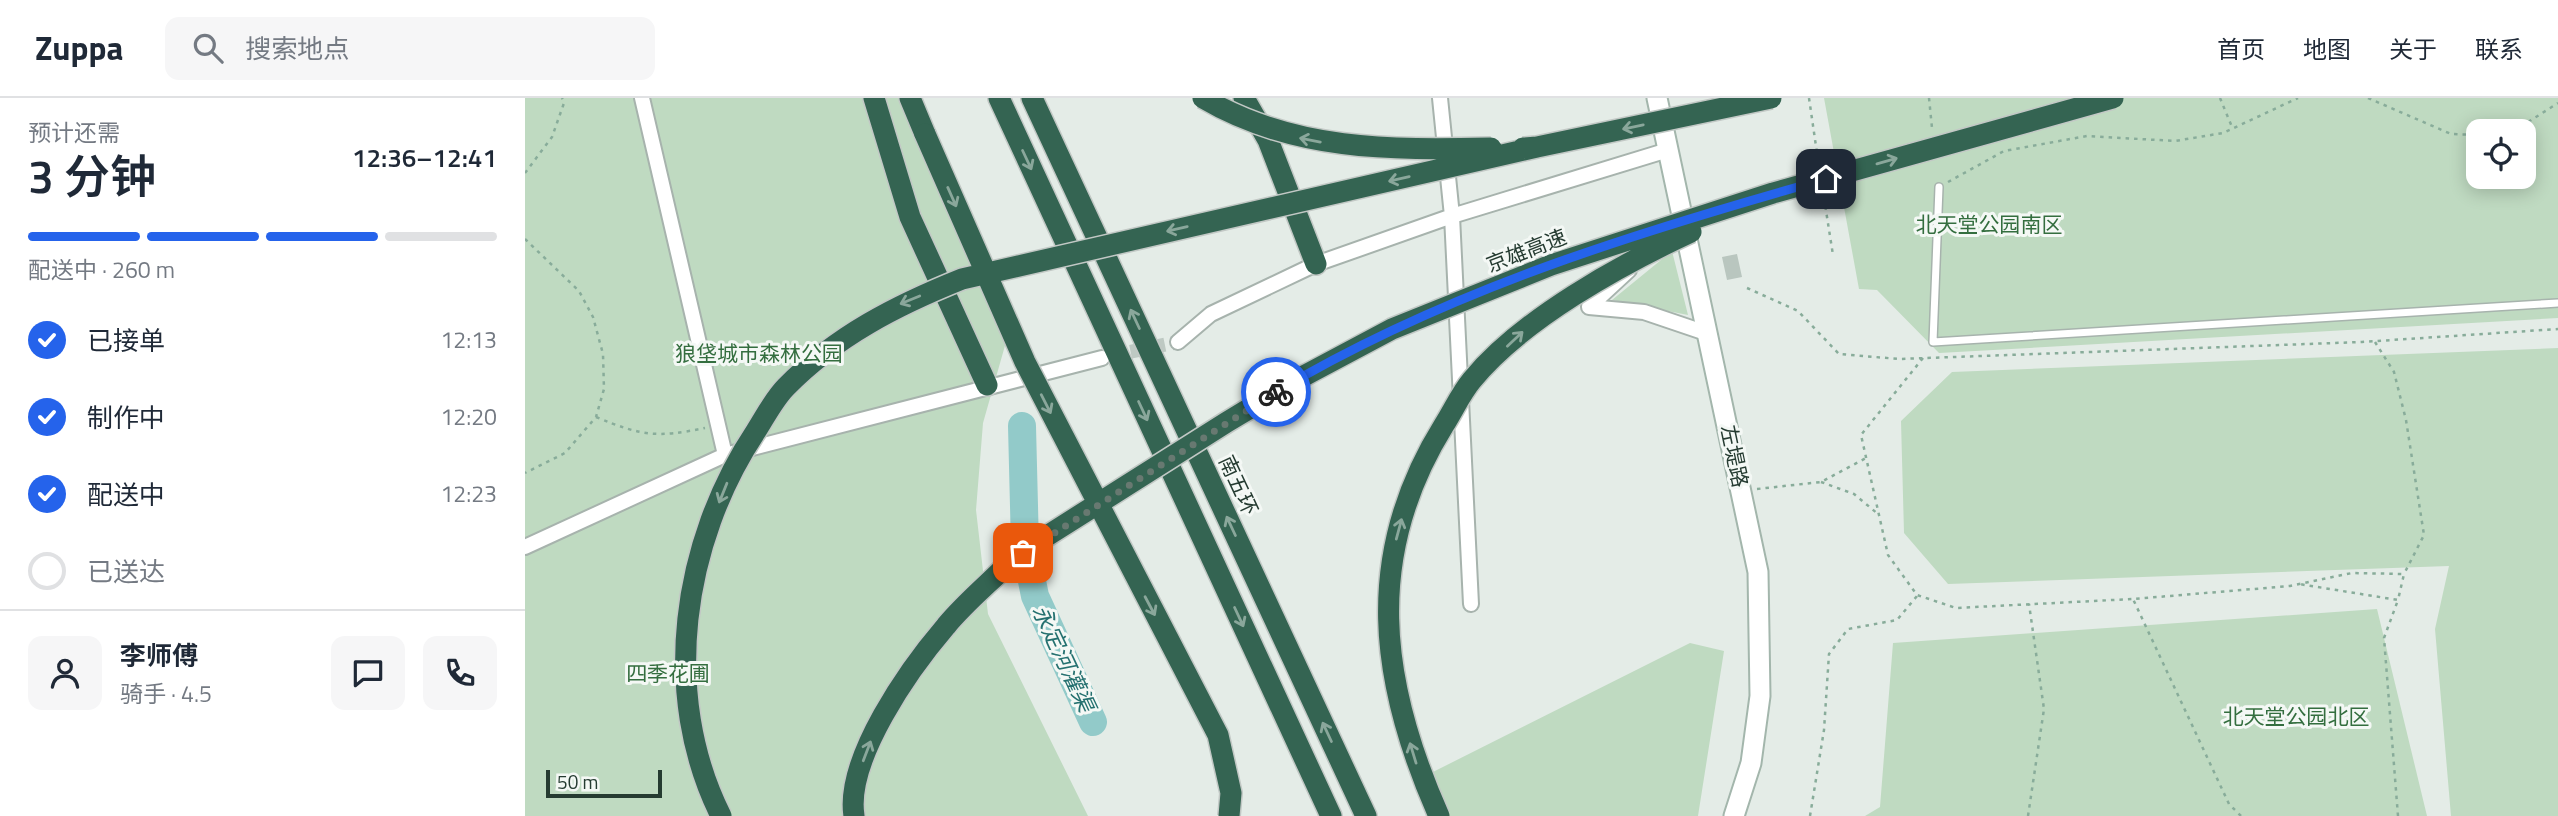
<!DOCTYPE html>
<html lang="zh">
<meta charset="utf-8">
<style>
body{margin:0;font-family:"Titillium Web","Noto Sans SC",sans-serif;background:#f6f6f7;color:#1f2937;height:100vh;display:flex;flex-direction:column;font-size:26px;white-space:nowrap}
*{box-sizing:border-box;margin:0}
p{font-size:23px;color:#747a83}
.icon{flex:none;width:38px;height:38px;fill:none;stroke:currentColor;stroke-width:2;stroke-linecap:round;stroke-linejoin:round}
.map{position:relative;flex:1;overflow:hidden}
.details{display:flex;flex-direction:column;background:#fff;width:525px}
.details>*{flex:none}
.buttons{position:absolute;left:1941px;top:21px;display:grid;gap:14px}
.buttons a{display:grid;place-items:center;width:70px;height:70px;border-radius:14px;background:#fff;box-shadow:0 4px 18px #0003;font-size:35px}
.scale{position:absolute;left:21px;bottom:18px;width:116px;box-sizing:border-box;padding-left:7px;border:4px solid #253b31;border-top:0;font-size:19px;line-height:24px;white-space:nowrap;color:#253b31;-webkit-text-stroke:5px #f4f8f5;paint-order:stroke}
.pin{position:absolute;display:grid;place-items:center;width:60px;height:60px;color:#fff;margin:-30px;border-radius:14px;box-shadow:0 4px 10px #0006}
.courier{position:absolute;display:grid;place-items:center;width:70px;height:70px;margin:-35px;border:5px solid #2563eb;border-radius:50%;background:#fff;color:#222;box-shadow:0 2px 9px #0007}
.overview em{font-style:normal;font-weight:600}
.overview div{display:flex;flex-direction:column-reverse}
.overview{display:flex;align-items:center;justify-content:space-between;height:119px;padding:0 28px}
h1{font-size:46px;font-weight:600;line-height:52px}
.bar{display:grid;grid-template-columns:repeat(4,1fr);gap:10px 7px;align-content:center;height:84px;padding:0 28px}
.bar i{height:9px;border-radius:5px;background:#e0e1e3}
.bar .selected{background:#2563eb}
.bar p{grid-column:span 4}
.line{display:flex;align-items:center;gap:18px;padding:0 28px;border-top:2px solid #e0e1e3}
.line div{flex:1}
.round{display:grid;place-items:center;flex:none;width:74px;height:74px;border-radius:14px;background:#f6f6f7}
ol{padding:0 28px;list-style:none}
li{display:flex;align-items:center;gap:21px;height:77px}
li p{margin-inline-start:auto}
li .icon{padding:7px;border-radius:50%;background:#2563eb;color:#fff;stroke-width:4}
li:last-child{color:#747a83}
li i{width:38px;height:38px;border:4px solid #e0e1e3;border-radius:50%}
header{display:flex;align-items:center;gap:42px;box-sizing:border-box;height:98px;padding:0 35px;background:#fff;border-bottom:2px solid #e0e1e3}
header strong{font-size:33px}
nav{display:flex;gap:38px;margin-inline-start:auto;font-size:24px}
.search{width:490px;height:63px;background:#f6f6f7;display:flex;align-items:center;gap:18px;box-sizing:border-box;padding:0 24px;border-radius:14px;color:#747a83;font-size:26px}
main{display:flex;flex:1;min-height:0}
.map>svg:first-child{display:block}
</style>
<header>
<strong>Zuppa</strong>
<div class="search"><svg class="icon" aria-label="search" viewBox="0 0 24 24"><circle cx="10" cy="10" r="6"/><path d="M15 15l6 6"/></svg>搜索地点</div>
<nav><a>首页</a><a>地图</a><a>关于</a><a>联系</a></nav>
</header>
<main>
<section class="details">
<div class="overview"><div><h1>3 分钟</h1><p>预计还需</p></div><em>12:36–12:41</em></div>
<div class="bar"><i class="selected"></i><i class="selected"></i><i class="selected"></i><i></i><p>配送中 · 260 m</p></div>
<ol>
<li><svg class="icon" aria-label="check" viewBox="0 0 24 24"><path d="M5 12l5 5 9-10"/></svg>已接单<p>12:13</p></li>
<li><svg class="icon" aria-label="check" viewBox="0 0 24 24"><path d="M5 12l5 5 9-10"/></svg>制作中<p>12:20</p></li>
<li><svg class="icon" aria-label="check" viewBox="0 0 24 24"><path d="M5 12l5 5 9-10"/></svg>配送中<p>12:23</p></li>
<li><i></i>已送达</li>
</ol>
<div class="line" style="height:126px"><a class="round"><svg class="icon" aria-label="person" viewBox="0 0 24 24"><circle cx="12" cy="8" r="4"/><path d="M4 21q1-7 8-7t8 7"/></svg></a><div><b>李师傅</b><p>骑手 · 4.5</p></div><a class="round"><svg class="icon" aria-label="chat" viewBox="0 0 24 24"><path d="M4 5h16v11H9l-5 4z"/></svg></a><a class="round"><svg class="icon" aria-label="phone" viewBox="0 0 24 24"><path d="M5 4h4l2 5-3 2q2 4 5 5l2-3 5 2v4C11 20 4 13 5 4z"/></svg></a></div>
</section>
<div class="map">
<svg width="2033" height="718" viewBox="0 0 2033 718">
<rect width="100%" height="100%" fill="#e4ece7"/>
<path fill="#bfdac1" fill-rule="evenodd" d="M0,0H374L483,237L458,325L451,412L463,516L563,718H0Z
M1299,0H2033V220L1414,255L1352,192L1334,191ZM1953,33H1998V79H1953Z
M1147,153L1163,217L1087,202Z
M2033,250V718H1926L1910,531L1924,468L1423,486L1379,435L1376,323L1427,274Z
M1852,511L1902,718H1340L1355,709L1368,545Z
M1165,545L1199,553L1173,718H902L888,684Z"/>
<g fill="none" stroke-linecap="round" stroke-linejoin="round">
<path stroke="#92cac9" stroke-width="28" d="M497,328L500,448L510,498L568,624"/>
</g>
<path fill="#b9c6bf" d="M1212,156L1217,179L1202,182L1197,159Z"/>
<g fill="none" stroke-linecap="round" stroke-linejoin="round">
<path stroke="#bec9c3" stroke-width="14" stroke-dasharray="14 7" stroke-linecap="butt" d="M585,258L653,244"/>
<defs>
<path id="lane" d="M1414,89L1408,244L2033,205"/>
<path id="street" d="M117,0L200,357
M915,0L927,118L946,506
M1064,209L1104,172
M1064,209L1119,214L1184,236
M653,244L686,216L791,166L927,118L1143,52
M0,449L200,357L577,260"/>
<path id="secondary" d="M1132,0L1233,474L1235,598L1226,665L1209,718"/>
<path id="highway" d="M349,0L385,119L462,287
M385,0L400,36
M474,0L806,718
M507,0L841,718
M719,0L743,42L791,166
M329,718C320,661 385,570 421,528C439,506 462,487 482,467"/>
</defs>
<use href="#lane" stroke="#a7b3ad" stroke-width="10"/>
<use href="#street" stroke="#a7b3ad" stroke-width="18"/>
<use href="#secondary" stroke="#a3b6ac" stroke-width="23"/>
<use href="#highway" stroke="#c2c8c5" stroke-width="24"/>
<path stroke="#88ac9a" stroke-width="2.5" stroke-dasharray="3.5 5" stroke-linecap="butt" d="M1284,0L1293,62
M1404,0L1407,30
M1695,0L1707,29
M1843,0L1926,36L1953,37
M1989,33L2033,5
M0,75L27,39L39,5L37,0
M1423,84L1479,53L1562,38L1650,43L1698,35L1773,0
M1299,100L1308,157
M0,141L54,193L68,219L78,256L79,291L71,319L40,355L0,375
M1222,190L1273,213L1314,256L1374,261L1837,244L2033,231
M1850,244L1869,274L1881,322L1899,437L1879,476
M1398,260L1336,337L1363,457L1392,497L1431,510L1608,501
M71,319C117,338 131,340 180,330
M1296,384L1329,396L1353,416
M1232,391L1296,384L1341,360
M1285,718L1299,632L1304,556L1323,531L1372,522L1392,498
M1503,718L1519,611L1504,506
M1716,718L1704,706L1608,501L1765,488L1827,475L1879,476L1873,502L1774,486
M1873,718L1859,540L1873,502"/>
<use href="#lane" stroke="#fff" stroke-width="7"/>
<use href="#street" stroke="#fff" stroke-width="14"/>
<use href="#secondary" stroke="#fff" stroke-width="19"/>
<use href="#highway" stroke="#346452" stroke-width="21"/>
<defs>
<path id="highway-bridge" d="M678,0C768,53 865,52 966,50
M400,36L500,264L693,637L706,695L704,718
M998,50L1012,49L1246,0
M482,467L514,443L702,324L775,280L867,231L1026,167L1248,95L1588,0
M196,718C135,596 157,444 231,333C240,319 249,301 261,289C311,238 372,207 437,181L1012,49
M914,718C854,583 838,457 919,327C928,313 936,295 947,282C997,221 1095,167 1166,134"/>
</defs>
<use href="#highway-bridge" stroke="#c2c8c5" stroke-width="24" stroke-linecap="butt"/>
<use href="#highway-bridge" stroke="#346452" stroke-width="21"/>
</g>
<defs><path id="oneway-shaft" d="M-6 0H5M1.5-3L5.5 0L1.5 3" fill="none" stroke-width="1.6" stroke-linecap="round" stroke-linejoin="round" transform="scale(1.75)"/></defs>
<g stroke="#8aa79b">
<use href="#oneway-shaft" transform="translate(1108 29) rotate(168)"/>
<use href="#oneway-shaft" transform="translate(785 42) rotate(-169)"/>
<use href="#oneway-shaft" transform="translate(502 62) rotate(65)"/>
<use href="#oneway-shaft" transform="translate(1362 63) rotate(-16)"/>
<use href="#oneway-shaft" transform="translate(874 81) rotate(167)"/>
<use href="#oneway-shaft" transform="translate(427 99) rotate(66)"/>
<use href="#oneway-shaft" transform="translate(652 131) rotate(167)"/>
<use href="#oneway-shaft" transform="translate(385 202) rotate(158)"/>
<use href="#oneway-shaft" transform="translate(610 221) rotate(-115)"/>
<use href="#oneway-shaft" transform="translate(990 241) rotate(-43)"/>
<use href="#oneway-shaft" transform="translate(521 306) rotate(63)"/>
<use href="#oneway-shaft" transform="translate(618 313) rotate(65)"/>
<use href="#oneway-shaft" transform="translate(198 395) rotate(112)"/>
<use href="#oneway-shaft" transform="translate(706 428) rotate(-115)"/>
<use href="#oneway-shaft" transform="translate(874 431) rotate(-75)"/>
<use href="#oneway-shaft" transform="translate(625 508) rotate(62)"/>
<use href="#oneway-shaft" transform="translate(714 519) rotate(65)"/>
<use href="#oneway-shaft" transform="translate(802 634) rotate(-115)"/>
<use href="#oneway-shaft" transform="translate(342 653) rotate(-69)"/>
<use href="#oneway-shaft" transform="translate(888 655) rotate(-107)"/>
</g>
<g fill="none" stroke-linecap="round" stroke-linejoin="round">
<path stroke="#687971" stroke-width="7" stroke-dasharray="0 12.6" d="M498,455L751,294"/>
<path stroke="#2563eb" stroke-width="9" d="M751,294C920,193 1112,134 1301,81"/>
</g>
<g text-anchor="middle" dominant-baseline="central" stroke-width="6" stroke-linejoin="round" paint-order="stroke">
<g font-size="21" fill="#346e3f" stroke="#f4f8f5">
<text x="1464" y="126">北天堂公园南区</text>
<text x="234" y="255">狼垡城市森林公园</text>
<text x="143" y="575">四季花圃</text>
<text x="1771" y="618">北天堂公园北区</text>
</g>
<g font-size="21" fill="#253b31" stroke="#f4f8f5">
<text transform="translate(1001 152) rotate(-21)">京雄高速</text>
<text transform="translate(1210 358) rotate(78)">左堤路</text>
<text transform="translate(714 387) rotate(65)">南五环</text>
</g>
<g font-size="23" font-style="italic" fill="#257170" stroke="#f4f8f5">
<text transform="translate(539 560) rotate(65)">永定河灌渠</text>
</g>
</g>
</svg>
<div class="buttons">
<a><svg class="icon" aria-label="locate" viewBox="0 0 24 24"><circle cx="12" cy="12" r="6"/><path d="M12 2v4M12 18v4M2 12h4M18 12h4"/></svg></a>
</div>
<div class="scale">50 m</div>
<div class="pin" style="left:498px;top:455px;background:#ea580c"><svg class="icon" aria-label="bag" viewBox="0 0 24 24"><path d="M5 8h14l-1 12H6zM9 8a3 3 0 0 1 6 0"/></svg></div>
<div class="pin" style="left:1301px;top:81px;background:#1f2937"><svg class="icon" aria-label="home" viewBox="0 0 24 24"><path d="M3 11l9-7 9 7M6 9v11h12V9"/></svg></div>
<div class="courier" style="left:751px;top:294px"><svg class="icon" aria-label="bike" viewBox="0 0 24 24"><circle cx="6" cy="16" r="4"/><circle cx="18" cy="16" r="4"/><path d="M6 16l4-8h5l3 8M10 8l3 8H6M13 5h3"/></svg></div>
</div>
</main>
